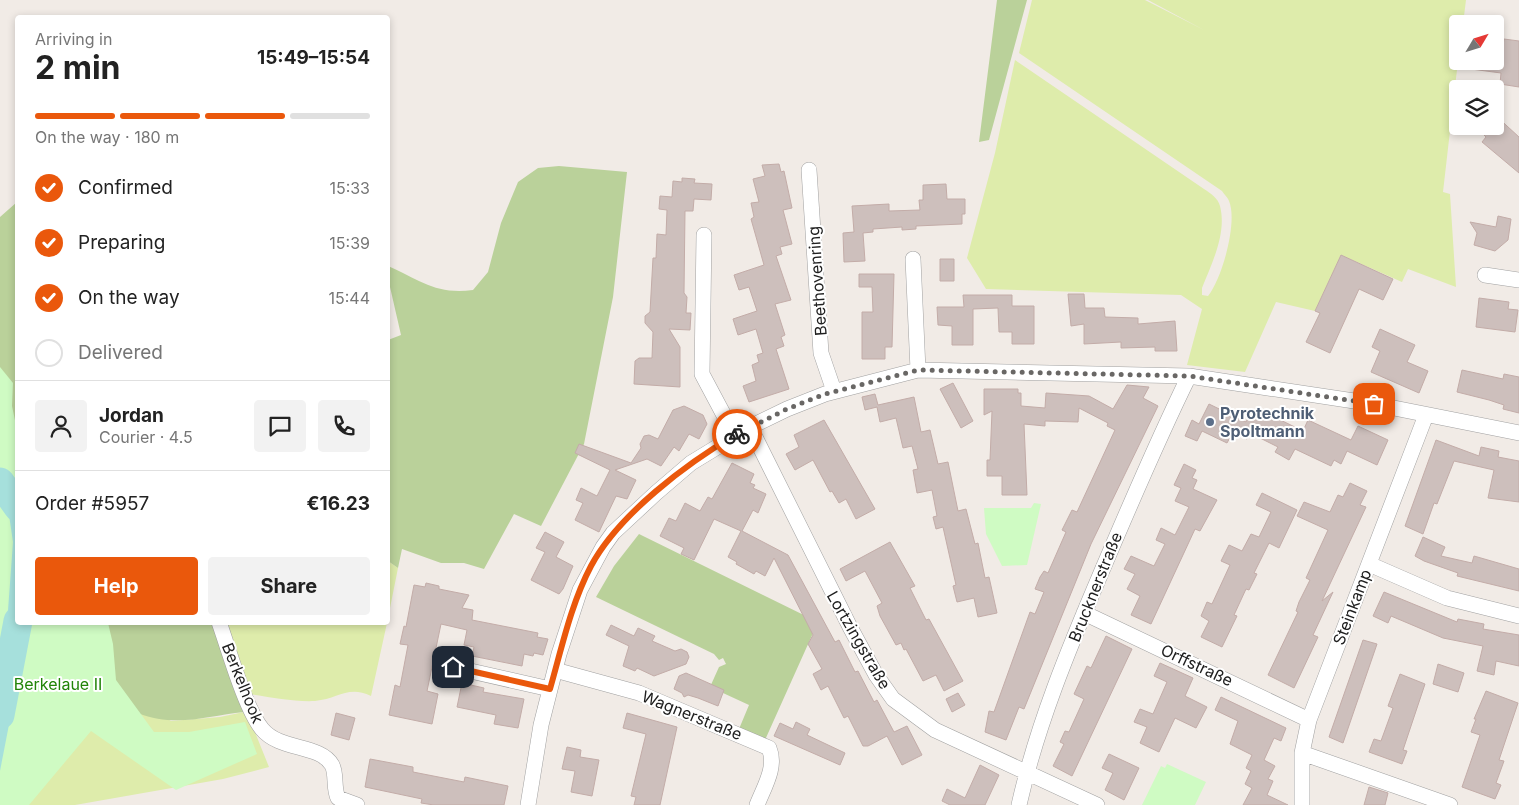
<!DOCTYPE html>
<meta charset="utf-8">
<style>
body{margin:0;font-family:Inter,sans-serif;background:#f2f2f2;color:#222;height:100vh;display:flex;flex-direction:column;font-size:19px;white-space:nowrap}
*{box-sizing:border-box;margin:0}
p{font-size:16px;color:#767676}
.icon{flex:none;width:28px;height:28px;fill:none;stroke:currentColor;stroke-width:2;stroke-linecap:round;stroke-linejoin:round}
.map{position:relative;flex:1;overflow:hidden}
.drawer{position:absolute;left:15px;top:15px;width:375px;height:610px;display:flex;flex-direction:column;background:#fff;border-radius:5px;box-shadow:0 2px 8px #0003}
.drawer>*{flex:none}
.needle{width:32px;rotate:52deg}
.tools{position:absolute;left:1449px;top:15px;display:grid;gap:10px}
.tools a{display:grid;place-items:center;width:55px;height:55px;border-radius:5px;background:#fff;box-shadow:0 2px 8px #0003;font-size:25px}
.pin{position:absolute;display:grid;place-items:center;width:42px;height:42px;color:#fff;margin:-21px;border-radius:10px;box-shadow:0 2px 8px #0006}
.courier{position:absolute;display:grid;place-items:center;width:50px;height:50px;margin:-25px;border:4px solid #ea580c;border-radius:50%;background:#fff;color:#222;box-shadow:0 1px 6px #0007}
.summary em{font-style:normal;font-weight:700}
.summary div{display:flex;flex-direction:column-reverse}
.summary{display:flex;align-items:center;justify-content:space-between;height:85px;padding:0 20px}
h1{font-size:32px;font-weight:700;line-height:38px}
.bar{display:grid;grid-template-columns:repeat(4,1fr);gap:8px 5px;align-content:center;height:60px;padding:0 20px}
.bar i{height:6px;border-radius:4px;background:#e0e0e0}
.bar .current{background:#ea580c}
.bar p{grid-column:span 4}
.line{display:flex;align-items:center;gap:12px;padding:0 20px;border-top:1px solid #e0e0e0}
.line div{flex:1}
.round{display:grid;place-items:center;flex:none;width:52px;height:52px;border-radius:5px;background:#f2f2f2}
ol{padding:0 20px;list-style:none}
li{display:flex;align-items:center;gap:15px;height:55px}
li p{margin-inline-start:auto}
li .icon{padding:5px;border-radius:50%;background:#ea580c;color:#fff;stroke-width:4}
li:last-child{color:#767676}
li i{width:28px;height:28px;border:2px solid #e0e0e0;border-radius:50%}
.button{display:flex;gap:10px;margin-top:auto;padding:10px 20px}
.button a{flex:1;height:58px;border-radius:5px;background:#ea580c;color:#fff;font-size:20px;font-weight:700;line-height:58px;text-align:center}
.button a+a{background:#f2f2f2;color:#222}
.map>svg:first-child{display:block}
</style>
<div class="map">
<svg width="1519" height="805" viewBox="0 0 1519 805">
<rect width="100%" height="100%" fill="#f1ebe6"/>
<path fill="#deecab" d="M1032,0H1145L1204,30L1148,0H1466L1463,24H1458V61L1443,192L1450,194L1456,287L1408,269L1402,282L1341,255L1315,311L1276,302L1245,372L1187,365L1202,309L1181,295L986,289L967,258L995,153L1015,60L1204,189C1210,193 1218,198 1220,206C1227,233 1212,263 1202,288V295L1208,296C1222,279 1238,222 1229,201C1228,198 1224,194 1222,191L1019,53Z
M388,561L398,568L388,618Z
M226,623H387L371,696C348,685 338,699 315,701C293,702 270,697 249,694Z
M43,641L171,721L220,717L244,712L248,715L269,767L223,779L75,805H20Z"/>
<path fill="#bad19a" d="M997,0H1027L989,140L979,142Z
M559,166L627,172L613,297L584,444L541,526L514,514L484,569L464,563H441L402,549L398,568L388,561V340L401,335L390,287H388V266C420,280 436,295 473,290L488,272L501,223L518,182L538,168Z
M17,202V493L0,467V217Z
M639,534L818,622L765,740L739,729L749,705L710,687L719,667L726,664L723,658L719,660L714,654L596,597L614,566Z
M46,623H216L244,712C207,716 175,728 138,713Z"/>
<path fill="#cffbc3" d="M0,367L13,383L12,406L17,430L18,622L108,623L113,644L116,680L154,732H189L245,722L257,754L176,790L91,731L29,805H0Z
M1034,503L1041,504L1027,565L1002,566L986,534L984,508H1031Z
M1167,764L1206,782L1195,805H1142L1161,766L1165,768Z"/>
<path fill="#a6e0dc" d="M17,511L18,622L28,623L27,628L7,624L13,542L9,515Z
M6,634L26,637L0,771V663Z"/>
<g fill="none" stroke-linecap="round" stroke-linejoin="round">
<path stroke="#a6e0dc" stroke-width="29" d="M0,482L18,507
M0,715L18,621"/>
</g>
<path fill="#cdbfbc" stroke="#c3aca8" d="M1504,39L1519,41V87L1500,84L1501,73L1471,69V61H1495V45L1503,46Z
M1495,115L1519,137V173L1482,142L1486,137L1475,126H1495Z
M779,164L781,172L784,171L792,208L783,210L792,244L780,247L782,254L776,256L791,300L775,304L785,335L781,337L784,346L776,349L789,389L749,402L743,386L756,381L752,365L759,362L757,355L763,353L756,329L738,335L733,319L757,311L749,287L739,290L734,275L764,265L751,219L754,217L751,203L759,202L753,179L765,176L762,165Z
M682,178L695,179L694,183L712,184L711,200L694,199L693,211H685L684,293L687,297L686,313H691L690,330L669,329L680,347V387L634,384L635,361L639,358H652L653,332L645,323V316L650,312L653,258H656L657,234L666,235L667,210L659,209L660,196L672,197L673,181L682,182Z
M946,184L947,199H965V214H962V224L916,226V229L902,230V227L873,229V232L863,233L865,261L844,262L843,233L854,232L852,206L889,204V211L920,210L919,200H923V185Z
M1498,216L1511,219L1508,240L1495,251L1474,245L1477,233L1470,222L1496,227Z
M1341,255L1393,279L1383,300L1359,289L1330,353L1306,342L1320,313L1315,311Z
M940,259H954V281H940Z
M859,274H894L892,347H885V359H862V312H873L872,287H859Z
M1068,294H1084L1085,308H1104L1105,317L1138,318V324L1175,321L1177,351H1155V347L1121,348V342L1084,344V324L1071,326Z
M963,295H1012V306H1034V344H1012V332H999L998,308L973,309V345H952V326L938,325L937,307H964Z
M1479,298L1509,302L1508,309L1518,310L1515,332L1476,327Z
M1380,329L1415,345L1407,362L1428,371L1419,393L1371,372L1380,351L1372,347Z
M1462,370L1503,379L1504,374L1519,377V413L1503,409L1504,405L1489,400L1457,392Z
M953,383L973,421L961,428L940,389Z
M1127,385L1149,387L1143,398L1158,406L1091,544L1024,709L1019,707L1006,740L985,732L989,711L994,712L1030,612L1035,614L1044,592L1035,589L1040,577L1044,571L1048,573L1066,532L1062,530L1072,510L1077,512L1115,430L1107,426L1108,423L1079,408L1078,422L1045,421V426L1024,424L1027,495H1002V476H987V460H990L992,411L984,415V389H1018V393H1021V406L1045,408L1046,393L1089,396L1113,409Z
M875,394L878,405L914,397L921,432L930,430L938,464L948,462L958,511L966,509L975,544L978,543L985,578L989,577L997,613L978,617L974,598L957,602L953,586L956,585L943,527L936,529L933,517L937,516L932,490L917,493L913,470L918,469L912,446L903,448L896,418L880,422L877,407L865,410L862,397Z
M1209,404L1246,422L1248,418L1254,421L1260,410L1303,431L1308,420L1351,440L1358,426L1388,440L1377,465L1347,451L1341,464L1334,460L1331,466L1295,449L1289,460L1275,452L1278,447L1250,433L1247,439L1233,432L1227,443L1202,431L1197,441L1185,436L1192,420L1199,424Z
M684,406L703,415L707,424L699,439L689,434L679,451L674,447L661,466L647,459L615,470L636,480L627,499L616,496L599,532L575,520L583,503L576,500L581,488L597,496L610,470L575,453L579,444L631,463L641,448L640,444L644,436L649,435L658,439L673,410Z
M824,420L875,509L856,519L846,499L839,503L832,491L830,492L813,460L795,470L786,454L799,447L794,435Z
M1436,440L1479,456L1481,447L1499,451L1498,457L1519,461V502L1488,498L1494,470L1454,461L1437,504L1434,503L1423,534L1405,526Z
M732,463L754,474L750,483L755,485L753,488L766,494L758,513L753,510L742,531L788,555L835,642L839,640L855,672L858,671L874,702L877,700L894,732L907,726L922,755L902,765L887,736L868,746H863L848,716L844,718L828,686L821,690L813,674L822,669L808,644L813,635L774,558L765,576L756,571L754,574L736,564L737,562L728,557L741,531L714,519L694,560L681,554L684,548L660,536L669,518L676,521L685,503L700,511L708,497L712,499Z
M1184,464L1196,470L1192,478L1197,480L1193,489L1217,500L1200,531L1195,529L1151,624L1131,615L1140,596L1127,589L1135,574L1124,569L1131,556L1154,566L1165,544L1156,540L1161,528L1175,535L1189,507L1175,501L1181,488L1174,485Z
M1350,483L1367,491L1360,505L1366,507L1322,601L1333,592L1313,635L1318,637L1294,688L1268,675L1298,612L1296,611L1299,602L1310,580L1306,578L1328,530L1297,516L1304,502L1330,512L1338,495L1343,497Z
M1262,493L1297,510L1279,548L1269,543L1254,573L1257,574L1249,590L1246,589L1234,615L1237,616L1222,647L1201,637L1209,621L1201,616L1207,602L1212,604L1230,565L1221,561L1229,545L1242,551L1251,534L1259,537L1271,512L1256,505Z
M545,532L564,542L556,557L573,566L563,589L559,594L531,580L545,552L536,548Z
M1423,537L1445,547L1441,556L1472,563L1474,556L1519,569V591L1457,576L1458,573L1424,561L1415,556Z
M890,542L915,586L910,588L926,620L929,619L963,681L944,691L936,675L923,681L906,649L904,650L901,643L896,645L880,616L877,606L882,603L865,571L846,581L840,569Z
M426,583L439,586V589L469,595L462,608L473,610L472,620L538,633L537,637L548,639L543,655L534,653L533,656L524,654L522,666L472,656L474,647L464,645L467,630L441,624L427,691L438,694L432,724L389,715L395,685L400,687L408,645L400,644L404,626L406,627L414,585L425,587Z
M1384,592L1457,622L1458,619L1484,624L1483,629L1519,635V666L1496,661L1494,675L1477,671L1483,646L1443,638L1391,616L1388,623L1373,616Z
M611,625L634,636L638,628L655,636L652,641L675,651L681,649L687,652L689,657L686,664L654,676L637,668L635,671L623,666L629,646L606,635Z
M1106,636L1132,649L1072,776L1053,766L1064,744L1060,742L1065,731L1069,732L1084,699L1074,694L1087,666L1091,668Z
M1363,640L1377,644L1343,743L1329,737Z
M1160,663L1193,678L1185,696L1207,707L1196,728L1175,718L1159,752L1140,743L1147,727L1134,722L1140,709L1153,714L1167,682L1154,676Z
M1438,664L1464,673L1458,692L1433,684Z
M686,673L724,690L718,706L698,698L688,695L684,697L682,693L674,689L679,676Z
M1400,674L1425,684L1403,750L1407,751L1402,764L1369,752L1374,739L1381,741L1393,708L1388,706Z
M462,683L484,688L483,692L524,699L518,728L494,724L496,715L457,707Z
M1486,691L1518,703L1499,760L1504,761L1496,783L1501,785L1495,799L1462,787L1480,735L1471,732L1476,719H1474Z
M958,693L965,705L952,712L946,699Z
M1221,697L1286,728L1281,741L1274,738L1264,760L1275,766L1268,779L1273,781L1267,795L1288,805H1243L1252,788L1245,784L1251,771L1246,768L1252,755L1230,744L1238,721L1215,710Z
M336,713L355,718L349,740L331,735Z
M627,713L677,727L660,805H634L636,797L631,796L646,734L623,728Z
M796,722L810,729L807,735L845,753L840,765L774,736L780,723L793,729Z
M567,747L581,750L580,757L599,760L592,796L571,792L575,771L562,769Z
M1109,754L1139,768L1124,800L1105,790L1113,773L1102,768Z
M370,759L413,767V772L464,782L465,777L508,786L504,805H434L421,803L422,799L365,787Z
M980,765L999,775L985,805H950L942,801L947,789L965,798Z
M1369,787L1388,793L1385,805H1364Z"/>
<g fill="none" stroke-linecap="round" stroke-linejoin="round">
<defs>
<path id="minor" d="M809,170L821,353L834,391
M704,235L702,374L735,436
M913,259L918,370
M1485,275L1519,280
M750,427L850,627L876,675L893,699L935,730L1097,805
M1369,564L1447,598L1519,616
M1084,613L1309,720
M219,622C229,650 245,708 262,729C280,751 320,744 332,765C337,774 333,788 338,798L357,805
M453,667L550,689
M555,670L639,693L769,748C777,767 764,787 757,805
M1302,753L1450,805
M528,805L541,725L559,654L580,590L603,547L613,533L656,493L691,463L750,427L787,409L825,394L918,370L1189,376L1374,404L1519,433
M1019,805C1037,725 1069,648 1101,573C1129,507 1157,441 1189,376
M1302,805V753L1309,720L1426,415"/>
</defs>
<use href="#minor" stroke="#a1a1a1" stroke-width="16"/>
<use href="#minor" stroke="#fff" stroke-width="15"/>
</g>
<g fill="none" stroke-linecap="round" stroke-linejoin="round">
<path stroke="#696765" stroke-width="5" stroke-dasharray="0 9" d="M737,434L787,409L825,394L918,370L1189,376L1374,404"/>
<path stroke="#ea580c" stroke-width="6" d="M453,667L550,689C562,647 571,604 591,566C619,514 687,463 737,434"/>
</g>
<circle fill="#5c6f8a" stroke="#fff" stroke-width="2" cx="1210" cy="422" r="5"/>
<g text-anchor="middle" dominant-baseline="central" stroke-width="4" stroke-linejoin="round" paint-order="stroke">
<g font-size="16" fill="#202020" stroke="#fff">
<text transform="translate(817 281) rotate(-94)">Beethovenring</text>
<text transform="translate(1095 587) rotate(-68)">Brucknerstraße</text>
<text transform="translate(1352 607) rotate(-69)">Steinkamp</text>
<text transform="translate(859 640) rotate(60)">Lortzingstraße</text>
<text transform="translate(1197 665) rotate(25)">Orffstraße</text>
<text transform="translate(243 683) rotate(68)">Berkelhook</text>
<text transform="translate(692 715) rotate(22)">Wagnerstraße</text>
</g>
<g font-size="16" font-weight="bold" fill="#4e5e75" stroke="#fff" text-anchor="start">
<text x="1220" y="413">Pyrotechnik<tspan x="1220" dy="18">Spoltmann</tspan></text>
</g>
<g font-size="16" fill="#218408" stroke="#fff">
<text x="58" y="684">Berkelaue II</text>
</g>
</g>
</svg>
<div class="tools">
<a><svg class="needle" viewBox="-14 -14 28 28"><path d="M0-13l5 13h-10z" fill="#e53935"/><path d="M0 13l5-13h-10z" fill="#767676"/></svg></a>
<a><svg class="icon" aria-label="layers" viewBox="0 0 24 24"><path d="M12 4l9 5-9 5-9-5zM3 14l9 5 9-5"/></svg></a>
</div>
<div class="pin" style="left:1374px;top:404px;background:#ea580c"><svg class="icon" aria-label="bag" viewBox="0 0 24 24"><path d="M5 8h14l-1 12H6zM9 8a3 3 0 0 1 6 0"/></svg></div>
<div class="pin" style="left:453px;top:667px;background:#1f2937"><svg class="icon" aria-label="home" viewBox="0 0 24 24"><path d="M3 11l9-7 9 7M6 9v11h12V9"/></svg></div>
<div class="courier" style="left:737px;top:434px"><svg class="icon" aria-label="bike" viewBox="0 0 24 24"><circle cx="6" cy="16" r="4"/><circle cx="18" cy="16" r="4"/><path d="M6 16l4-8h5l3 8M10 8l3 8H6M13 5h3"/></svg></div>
<section class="drawer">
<div class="summary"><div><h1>2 min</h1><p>Arriving in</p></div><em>15:49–15:54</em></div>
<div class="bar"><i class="current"></i><i class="current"></i><i class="current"></i><i></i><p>On the way · 180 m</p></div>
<ol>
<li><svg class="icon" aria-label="check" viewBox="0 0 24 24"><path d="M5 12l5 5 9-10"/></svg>Confirmed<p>15:33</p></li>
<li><svg class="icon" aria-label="check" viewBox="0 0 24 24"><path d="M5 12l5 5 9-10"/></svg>Preparing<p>15:39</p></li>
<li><svg class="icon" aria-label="check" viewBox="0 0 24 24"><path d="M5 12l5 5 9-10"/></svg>On the way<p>15:44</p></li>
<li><i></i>Delivered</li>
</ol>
<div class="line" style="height:90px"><a class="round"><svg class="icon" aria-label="person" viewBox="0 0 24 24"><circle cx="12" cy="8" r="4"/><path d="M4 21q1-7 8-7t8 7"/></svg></a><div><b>Jordan</b><p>Courier · 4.5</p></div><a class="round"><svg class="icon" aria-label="chat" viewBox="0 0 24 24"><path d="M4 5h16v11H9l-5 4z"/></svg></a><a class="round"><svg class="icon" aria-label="phone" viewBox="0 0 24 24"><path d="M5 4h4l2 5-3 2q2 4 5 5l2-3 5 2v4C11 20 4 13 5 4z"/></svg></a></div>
<div class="line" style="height:65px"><div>Order #5957</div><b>€16.23</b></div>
<div class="button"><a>Help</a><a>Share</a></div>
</section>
</div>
